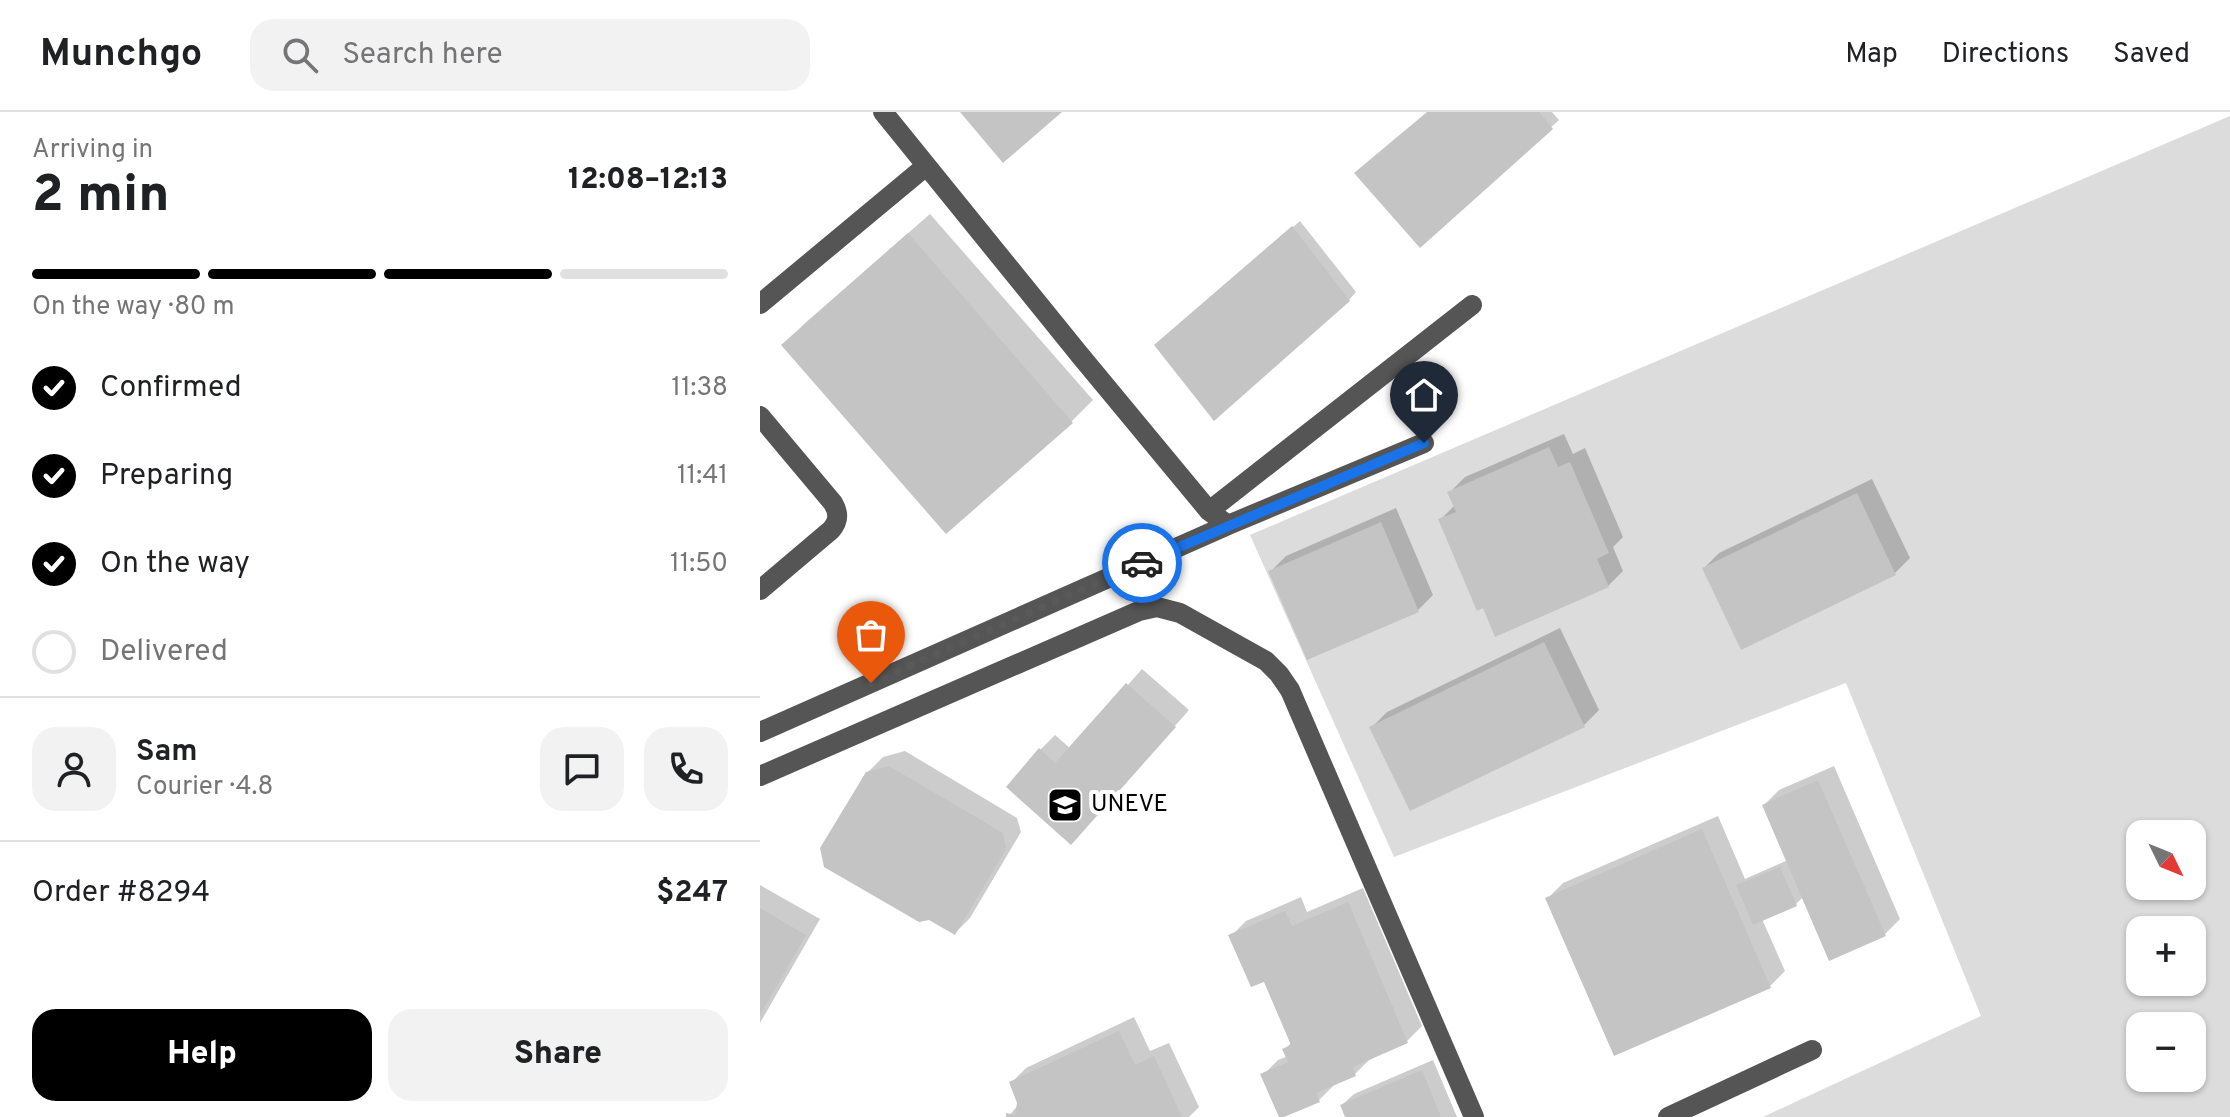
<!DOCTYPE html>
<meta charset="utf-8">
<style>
body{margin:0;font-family:Overpass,sans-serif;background:#f2f2f2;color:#202124;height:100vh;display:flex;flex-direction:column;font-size:30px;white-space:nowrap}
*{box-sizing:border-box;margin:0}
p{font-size:26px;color:#757577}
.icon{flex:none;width:44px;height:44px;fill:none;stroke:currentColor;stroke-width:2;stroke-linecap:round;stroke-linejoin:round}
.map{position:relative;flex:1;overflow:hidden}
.side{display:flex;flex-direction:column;background:#fff;width:760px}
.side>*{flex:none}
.needle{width:52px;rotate:133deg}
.tools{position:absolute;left:1366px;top:708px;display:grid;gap:16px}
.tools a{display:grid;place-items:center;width:80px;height:80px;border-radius:16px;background:#fff;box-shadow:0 2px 6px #0004;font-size:40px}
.pin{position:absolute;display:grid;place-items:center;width:68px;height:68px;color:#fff;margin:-82px -34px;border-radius:50% 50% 50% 0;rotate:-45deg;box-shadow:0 0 8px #0007}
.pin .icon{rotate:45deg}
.courier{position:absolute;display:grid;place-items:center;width:80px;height:80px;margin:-40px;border:6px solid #1a73e8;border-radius:50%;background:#fff;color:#222;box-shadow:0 2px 10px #0007}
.summary em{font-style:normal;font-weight:800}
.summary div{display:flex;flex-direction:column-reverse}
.summary{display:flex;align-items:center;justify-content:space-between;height:136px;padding:0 32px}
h1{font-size:52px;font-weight:800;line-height:60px}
.bar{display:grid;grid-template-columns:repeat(4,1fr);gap:12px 8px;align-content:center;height:96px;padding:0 32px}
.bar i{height:10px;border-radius:6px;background:#e0e0e0}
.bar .selected{background:#000}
.bar p{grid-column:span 4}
.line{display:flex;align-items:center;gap:20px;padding:0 32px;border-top:2px solid #e0e0e0}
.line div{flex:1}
.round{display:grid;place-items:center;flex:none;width:84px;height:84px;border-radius:24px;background:#f2f2f2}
ol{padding:0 32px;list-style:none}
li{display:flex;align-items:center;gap:24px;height:88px}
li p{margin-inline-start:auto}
li .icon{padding:8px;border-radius:50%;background:#000;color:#fff;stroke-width:4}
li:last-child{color:#757577}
li i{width:44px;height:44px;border:4px solid #e0e0e0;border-radius:50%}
.cta{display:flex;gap:16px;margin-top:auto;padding:16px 32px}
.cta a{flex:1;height:92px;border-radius:24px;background:#000;color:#fff;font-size:32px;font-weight:800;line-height:92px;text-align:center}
.cta a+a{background:#f2f2f2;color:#202124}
header{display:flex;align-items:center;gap:48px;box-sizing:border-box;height:112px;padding:0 40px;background:#fff;border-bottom:2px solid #e0e0e0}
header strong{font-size:38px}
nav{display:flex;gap:44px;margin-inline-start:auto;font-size:28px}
.search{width:560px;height:72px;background:#f2f2f2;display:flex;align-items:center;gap:20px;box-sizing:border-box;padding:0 28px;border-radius:24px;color:#757577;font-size:30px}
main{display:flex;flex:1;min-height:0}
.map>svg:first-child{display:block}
</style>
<header>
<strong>Munchgo</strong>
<div class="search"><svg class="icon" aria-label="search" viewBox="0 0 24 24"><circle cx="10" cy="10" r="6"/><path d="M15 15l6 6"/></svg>Search here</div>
<nav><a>Map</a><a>Directions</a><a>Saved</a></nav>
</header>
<main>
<section class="side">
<div class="summary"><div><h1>2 min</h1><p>Arriving in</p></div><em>12:08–12:13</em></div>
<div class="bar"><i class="selected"></i><i class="selected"></i><i class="selected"></i><i></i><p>On the way · 80 m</p></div>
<ol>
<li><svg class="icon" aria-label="check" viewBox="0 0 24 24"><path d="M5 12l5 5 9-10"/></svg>Confirmed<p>11:38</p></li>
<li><svg class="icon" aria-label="check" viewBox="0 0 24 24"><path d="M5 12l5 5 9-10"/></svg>Preparing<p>11:41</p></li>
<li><svg class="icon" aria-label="check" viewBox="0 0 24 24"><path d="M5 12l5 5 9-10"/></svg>On the way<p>11:50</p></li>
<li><i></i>Delivered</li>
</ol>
<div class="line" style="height:144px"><a class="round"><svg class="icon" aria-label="person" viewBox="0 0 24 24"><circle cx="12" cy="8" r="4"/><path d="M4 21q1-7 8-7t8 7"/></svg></a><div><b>Sam</b><p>Courier · 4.8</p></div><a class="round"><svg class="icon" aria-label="chat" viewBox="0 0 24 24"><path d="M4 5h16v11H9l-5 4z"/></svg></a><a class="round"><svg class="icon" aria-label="phone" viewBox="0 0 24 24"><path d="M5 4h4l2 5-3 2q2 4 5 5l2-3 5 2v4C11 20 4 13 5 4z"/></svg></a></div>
<div class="line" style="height:104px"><div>Order #8294</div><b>$247</b></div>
<div class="cta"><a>Help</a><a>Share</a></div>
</section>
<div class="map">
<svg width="1470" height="1005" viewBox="0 0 1470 1005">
<rect width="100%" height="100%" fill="#fff"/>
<path fill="#dcdcdc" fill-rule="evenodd" d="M1470,4V1005H1003L1221,904L1086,571L634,745L490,423ZM1380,722H1432V774H1380ZM1380,818H1432V870H1380ZM1380,914H1432V966H1380Z"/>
<path fill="#0003" d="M668,0H792L799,8L660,133Z
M170,102L333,288L312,309L186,419L24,233L44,212Z
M540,109L596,180L589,188L404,226Z
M804,322L813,342L825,336L863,425L853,435L863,459L848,474L680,408L695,393L690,380L705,365Z
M1112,367L1150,446L1135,461L944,456L959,441Z
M636,396L673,483L658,498L511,459L526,444Z
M800,516L839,598L824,613L612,615L627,600Z
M382,557L429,598L326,715L280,638L295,623L311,637Z
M145,639L257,706L261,720L210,806L195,821L107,661L123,645Z
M1074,654L1140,807L1125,822L1044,784L1036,792L1002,807L1025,859L1010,874L788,786L803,771L958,704L985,767L1028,748L1004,693L1019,678Z
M0,773L60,807L0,911Z
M603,776L662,914L647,929L610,947L595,962L574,973L559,988L503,963L518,948L528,944L525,937L532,930L505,867L471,824L486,809L541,785L547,800Z
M374,905L390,939L409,931L439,995L429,1005H248L260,991L251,971L266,956Z
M673,948L697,1005H587L582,993L594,982Z"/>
<path fill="#c4c4c4" d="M200,0H302L243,51Z
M667,0H779L793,17L660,136L594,61Z
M532,114L590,189L454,309L394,233Z
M148,121L313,311L186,422L21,233Z
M789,335L798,355L810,350L849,441L837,447L849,475L735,525L723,496L717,499L678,407L696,400L687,380Z
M1097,381L1136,463L981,538L942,456Z
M621,410L659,500L547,548L508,459Z
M784,530L825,615L650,699L609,615Z
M366,571L416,615L311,733L246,675L279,636L295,651Z
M129,654L243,721L246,737L195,823L169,808L159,810L64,755L60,736L106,660Z
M1058,668L1126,824L1069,849L1002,693Z
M942,717L1011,876L854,944L785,786Z
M1020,755L1037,794L993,813L976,773Z
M588,790L648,931L593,955L596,964L556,981L560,990L524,1005H519L500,962L528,950L522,937L531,933L504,870L491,875L468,823L525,799L532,814Z
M0,796L46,823L0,903Z
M359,919L375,953L394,944L422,1005H246V1001L255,1003L257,991L249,970Z
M662,958L681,1005H585L580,993Z"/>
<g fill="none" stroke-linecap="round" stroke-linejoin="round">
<path stroke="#555" stroke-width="20" d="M0,192L166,54
M0,304L73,391C79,401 79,409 71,418L0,478
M449,399L712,193
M468,413L664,331
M0,620L468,413L449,399L319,242L123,0
M0,664L379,499L397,495L420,501L506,549L519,562L530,578L714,1005
M908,1005L1052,938"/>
</g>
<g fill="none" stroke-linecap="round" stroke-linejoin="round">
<path stroke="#595959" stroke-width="8" stroke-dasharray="0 14.4" d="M111,571L382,451"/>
<path stroke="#1a73e8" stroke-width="10" d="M382,451L664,331"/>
</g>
<defs>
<symbol id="university-square" viewBox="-11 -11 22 22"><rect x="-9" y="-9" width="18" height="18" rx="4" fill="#000" stroke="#fff"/><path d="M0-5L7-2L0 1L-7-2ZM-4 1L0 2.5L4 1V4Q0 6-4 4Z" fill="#fff"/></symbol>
</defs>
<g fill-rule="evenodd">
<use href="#university-square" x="285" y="673" width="40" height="40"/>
</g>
<g text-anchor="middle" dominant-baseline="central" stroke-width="8" stroke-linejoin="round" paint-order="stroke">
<g font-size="24" fill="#000" stroke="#fff" text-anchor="start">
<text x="331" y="693">UNEVE</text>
</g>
</g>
</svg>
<div class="tools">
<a><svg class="needle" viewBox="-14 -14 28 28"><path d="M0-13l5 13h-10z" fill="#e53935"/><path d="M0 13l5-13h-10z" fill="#757577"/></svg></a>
<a>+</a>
<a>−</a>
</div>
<div class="pin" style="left:111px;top:571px;background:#ea580c"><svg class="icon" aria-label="bag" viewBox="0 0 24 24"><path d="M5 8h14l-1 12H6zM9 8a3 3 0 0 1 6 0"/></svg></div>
<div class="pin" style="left:664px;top:331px;background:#1f2937"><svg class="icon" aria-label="home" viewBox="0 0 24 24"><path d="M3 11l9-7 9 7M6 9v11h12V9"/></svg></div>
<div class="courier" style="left:382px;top:451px"><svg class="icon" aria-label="car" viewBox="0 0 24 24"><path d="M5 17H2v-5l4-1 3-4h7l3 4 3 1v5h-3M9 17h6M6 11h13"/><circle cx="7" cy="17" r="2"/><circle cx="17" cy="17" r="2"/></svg></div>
</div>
</main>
